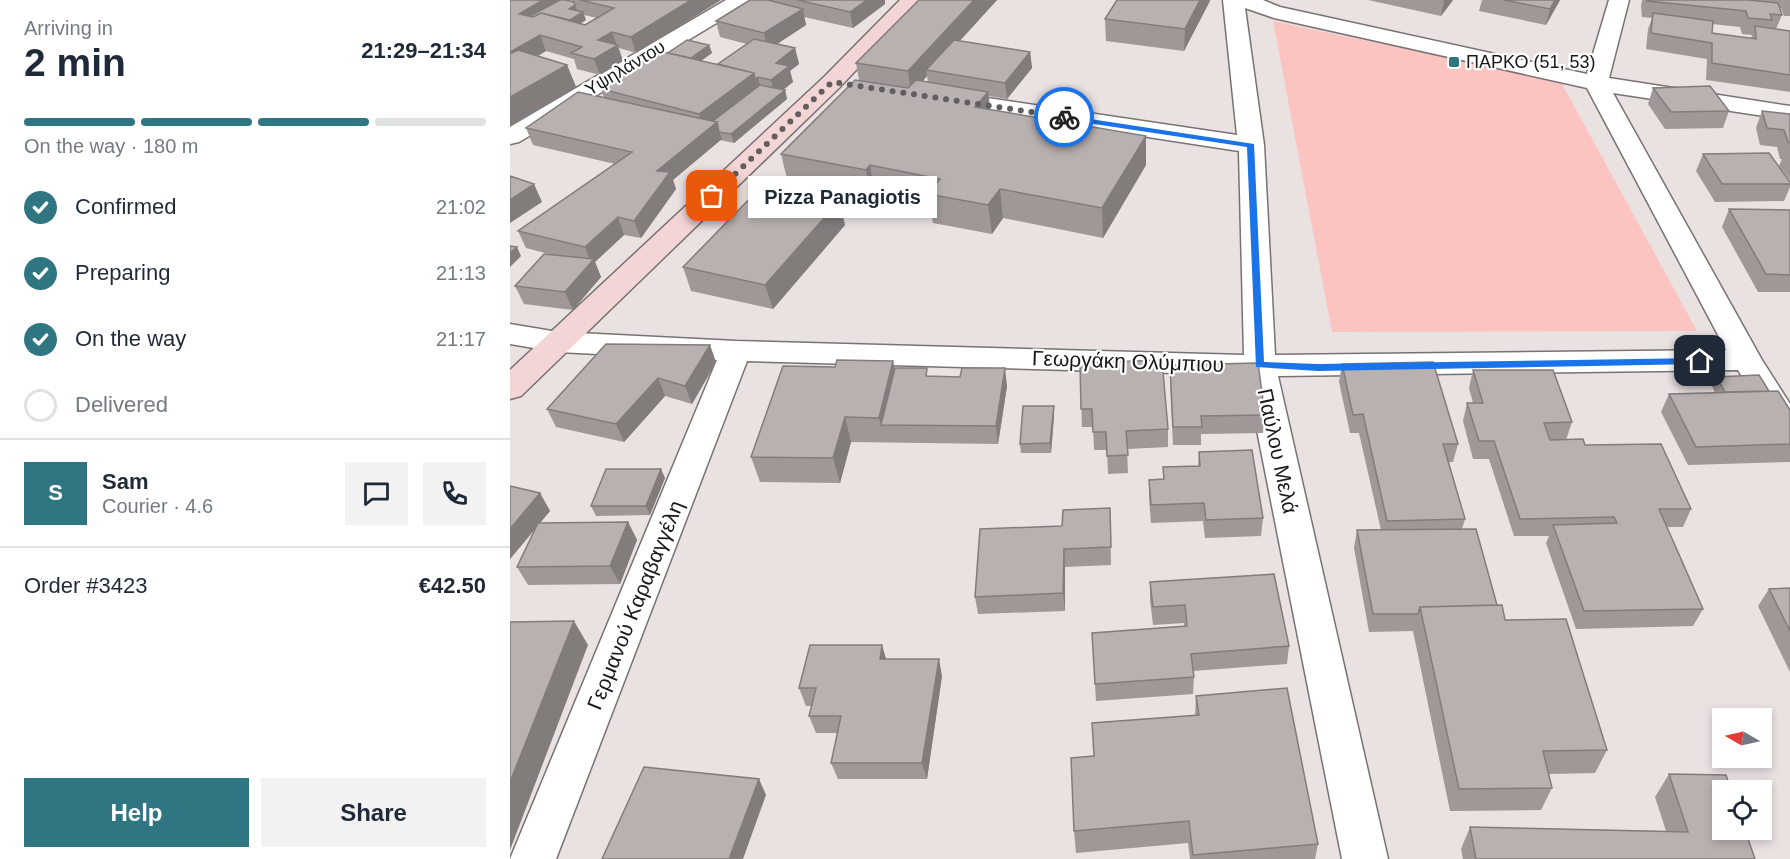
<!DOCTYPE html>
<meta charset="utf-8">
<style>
body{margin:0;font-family:Arial,sans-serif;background:#f2f2f3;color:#1f2937;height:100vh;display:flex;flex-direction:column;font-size:22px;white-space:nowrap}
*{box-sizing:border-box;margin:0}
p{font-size:20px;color:#747a83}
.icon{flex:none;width:33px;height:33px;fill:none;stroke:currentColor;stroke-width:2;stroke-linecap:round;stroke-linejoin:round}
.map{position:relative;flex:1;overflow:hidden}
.details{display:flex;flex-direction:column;background:#fff;width:510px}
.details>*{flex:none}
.needle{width:39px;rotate:279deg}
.tools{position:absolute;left:1202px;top:708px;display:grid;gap:12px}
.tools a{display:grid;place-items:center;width:60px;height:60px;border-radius:0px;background:#fff;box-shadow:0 3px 9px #0003;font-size:30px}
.pin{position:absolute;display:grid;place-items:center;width:51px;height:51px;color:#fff;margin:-26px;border-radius:12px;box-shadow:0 3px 9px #0006}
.courier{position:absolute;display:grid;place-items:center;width:60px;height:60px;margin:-30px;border:4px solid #1a73e8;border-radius:50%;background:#fff;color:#222;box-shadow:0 2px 8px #0007}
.bubble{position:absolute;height:42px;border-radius:0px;background:#fff;box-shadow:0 3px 9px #0003;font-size:20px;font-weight:700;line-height:42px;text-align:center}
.summary em{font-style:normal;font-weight:700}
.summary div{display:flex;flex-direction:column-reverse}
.summary{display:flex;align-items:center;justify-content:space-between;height:102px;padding:0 24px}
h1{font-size:39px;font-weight:700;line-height:45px}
.bar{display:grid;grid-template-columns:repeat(4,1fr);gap:9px 6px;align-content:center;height:72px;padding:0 24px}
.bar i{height:8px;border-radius:4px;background:#e0e1e3}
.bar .current{background:#2f7682}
.bar p{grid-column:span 4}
.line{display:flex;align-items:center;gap:15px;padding:0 24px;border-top:2px solid #e0e1e3}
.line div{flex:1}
.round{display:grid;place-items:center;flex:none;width:63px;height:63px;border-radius:0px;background:#f2f2f3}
ol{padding:0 24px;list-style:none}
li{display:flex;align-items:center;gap:18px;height:66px}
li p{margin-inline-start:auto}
li .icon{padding:6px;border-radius:50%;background:#2f7682;color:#fff;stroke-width:4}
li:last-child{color:#747a83}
li i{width:33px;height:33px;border:3px solid #e0e1e3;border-radius:50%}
.cta{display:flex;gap:12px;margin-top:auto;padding:12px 24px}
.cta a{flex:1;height:69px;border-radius:0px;background:#2f7682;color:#fff;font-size:24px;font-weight:700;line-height:69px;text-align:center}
.cta a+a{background:#f2f2f3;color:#1f2937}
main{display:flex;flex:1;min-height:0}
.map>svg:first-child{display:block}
</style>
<main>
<section class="details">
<div class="summary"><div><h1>2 min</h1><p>Arriving in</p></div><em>21:29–21:34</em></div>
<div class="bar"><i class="current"></i><i class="current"></i><i class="current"></i><i></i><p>On the way · 180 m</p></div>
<ol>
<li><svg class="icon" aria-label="check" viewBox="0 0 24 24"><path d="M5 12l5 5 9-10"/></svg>Confirmed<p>21:02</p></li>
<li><svg class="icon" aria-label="check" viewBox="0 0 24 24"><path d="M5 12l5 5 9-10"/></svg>Preparing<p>21:13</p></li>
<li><svg class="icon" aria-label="check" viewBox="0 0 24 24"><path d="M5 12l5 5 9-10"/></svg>On the way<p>21:17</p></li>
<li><i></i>Delivered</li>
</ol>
<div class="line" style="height:108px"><b class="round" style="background:#2f7682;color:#fff">S</b><div><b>Sam</b><p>Courier · 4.6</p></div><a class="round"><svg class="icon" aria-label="chat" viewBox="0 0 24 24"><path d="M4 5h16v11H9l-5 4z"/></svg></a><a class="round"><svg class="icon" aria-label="phone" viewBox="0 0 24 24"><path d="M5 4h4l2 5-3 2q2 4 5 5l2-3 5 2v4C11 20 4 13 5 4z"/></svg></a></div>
<div class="line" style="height:78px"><div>Order #3423</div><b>€42.50</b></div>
<div class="cta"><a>Help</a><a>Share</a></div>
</section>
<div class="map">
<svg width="1280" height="859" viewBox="0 0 1280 859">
<rect width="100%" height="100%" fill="#eae1e1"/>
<path fill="#fcc4c1" d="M763,21L1051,82L1187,331L822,332Z"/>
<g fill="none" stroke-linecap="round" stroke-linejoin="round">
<defs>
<path id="street" d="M216,0H241L238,4L9,142L0,144V127Z
M713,0H753L770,7L1077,74L1099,0H1119L1099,78L1280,106V120L1103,93L1252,360L1280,404V443L1268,439L1228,370L768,376L878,859H832L736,375L237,361L46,859H0L207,360L48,352L0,344V324L48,332L226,341L734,355L729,151L437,106L429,104L425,99L429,94L437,92L727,135ZM735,8L764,18L1077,88L1216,350L765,355L754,145Z"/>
<path id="secondary" d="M390,0H412L330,87L11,396L0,399V370L314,77Z"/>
</defs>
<use href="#street" stroke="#797272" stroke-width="3"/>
<use href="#secondary" stroke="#797272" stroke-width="3"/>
<use href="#street" fill="#fff" fill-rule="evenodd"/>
<use href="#secondary" fill="#f2d5d4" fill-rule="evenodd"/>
</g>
<path fill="#9f9897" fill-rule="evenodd" d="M0,0L64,2L60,0H211L126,53L109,48L113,61L90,75L67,69L64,59L36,51L28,56L57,65L66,87L0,126ZM74,15L87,18L75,25L71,23L76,20Z
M240,0H375V4L343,28L294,17L296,25L267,44L285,48L289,64L280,71L283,82L273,90H275L277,99L224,143L210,140L163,180L166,189L131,238L114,235L85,262L91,277L63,310L14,304L5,286L43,255L16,248L8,231L105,164L23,145L16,128L94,98L91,89L158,53L199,45L202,53L191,61L208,64L237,44L210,37L206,21Z
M409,0H487L450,41L520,52L522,68L497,99L479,96L480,110L636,165L593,238L493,218L482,234L423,223L420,205L365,194L361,199L278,183L271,154L349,80L346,63ZM417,76L418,82L413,81Z
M607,0H700L674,51L596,41L595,19Z
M858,0H943L931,16Z
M972,0H1050L1036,25L969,11Z
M1132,0H1280V16H1274L1271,8H1270L1272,15L1266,29L1280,31V92L1196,80L1197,59L1136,49L1138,29L1142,18L1132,17L1131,6ZM1202,24L1230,27L1232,34L1242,35L1241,38L1202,33Z
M1143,88L1219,111L1213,128L1155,129L1138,104Z
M1252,111L1280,114V180L1269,166L1272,159H1270L1267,147L1250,145L1246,128Z
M1193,154L1280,182V187L1274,201L1205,202L1186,171Z
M329,201L335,225L263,309L181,291L173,267Z
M1219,209L1280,210V292H1248L1212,227Z
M96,344L206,362L182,404L155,396L114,442L46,427L37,409Z
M570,363L658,429V447L617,449L618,473L598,474L597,450H584L583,427H572Z
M832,364L948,444L943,462H938L955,519L952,529L987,605L995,620L1097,750L1085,773L1039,774L1042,788L1031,810L940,811L903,631L859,632L844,548L847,530H871L849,433H840L829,382Z
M660,365L755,415L753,433L691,434V445H663L660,383Z
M385,368L419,376L497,386L488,444L341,442L330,483L250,482L241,457Z
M963,370L1062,422L1056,440L1075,445L1181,509L1173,527H1156L1193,609L1183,626L1066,629L1036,543L1039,536H1004L979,459H963L953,421L957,403H963L959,388Z
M1206,377L1259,391L1280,410V462L1178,465L1151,412L1159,394L1205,393L1202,386Z
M544,416L541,453H511L510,444Z
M689,452L753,518L751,536L695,538L693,521L641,523L639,498V480L653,479V467L688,466Z
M155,478L140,515L86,516L81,506Z
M0,486L30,493L40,511L30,523L118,522L127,540L110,584L18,585L7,567L26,528L0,559Z
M600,508L601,565L555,567V611L468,614L465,597L552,526Z
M640,582L779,646L777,664L683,671L684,677L683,694L586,701L582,633L674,627V623L643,625L640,600Z
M1280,588V672L1248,606L1259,589Z
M372,645L376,659L432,676L417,779H328L321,763L328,733H306L299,716L302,706H296L289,688Z
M686,696L808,844L805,859H680L678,843L566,853L564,831L584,756L685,715Z
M1159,774L1245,859H953L951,849L960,827L1156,831L1145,797Z"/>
<path fill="#827c7b" d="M33,0H52L24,24L9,14Z
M181,0H211L126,53L121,37Z
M357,0H375V4L343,28L340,12Z
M464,0H487L422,71L416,70L417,76L401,94L398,71Z
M690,0H700V1L674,51L675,29Z
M934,0H943L931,16Z
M1045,0H1050L1036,25L1040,9Z
M65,5L68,14L59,9Z
M293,9L296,25L258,50L254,33Z
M73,12L76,20L63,28L60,20Z
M102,32L113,61L90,75L84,59L88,40Z
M30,35L36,51L0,72V52Z
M199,45L202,53L169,76L167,68Z
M285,48L289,64L280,71L283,82L265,96L261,80L266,63Z
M520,52L522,68L497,99L495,83Z
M57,65L66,87L0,126V97Z
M244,73L248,77L252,93L208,128L212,139L163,180L166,189L131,238L124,221L147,171L195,132L189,114Z
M275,90L277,99L224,143L221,134Z
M478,92L481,120L465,107Z
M636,136V165L593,238L592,208Z
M360,165L365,194L361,199L356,170Z
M24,184L32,202L0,223V200Z
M490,189L493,218L482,234L478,205Z
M329,201L335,225L263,309L255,285Z
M108,217L114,235L85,262L91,277L63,310L55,292L81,262L75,247Z
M7,247L11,256L0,267V253Z
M200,345L206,362L182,404L175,386Z
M383,361L389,386L371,425L369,418Z
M495,368L497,386L488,444L486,426Z
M148,378L155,396L114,442L106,424Z
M544,406V416L541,453L540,443Z
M335,417L341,442L330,483L323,458Z
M151,469L155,478L140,515L136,506Z
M30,493L40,511L0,559V529Z
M118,522L127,540L110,584L100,566Z
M554,549L555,567V611L553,593Z
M64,621L78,645L0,850V782Z
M372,645L377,663L370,659Z
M429,659L432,676L417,779L412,763Z
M249,779L256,795L233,859H219Z"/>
<path fill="#b9b1b0" stroke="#827c7b" stroke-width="1.5" d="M0,0H33L9,14L23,17L31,13L75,25L104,8L70,0H181L121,37L102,32L88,40L108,45L84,59L61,53L72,47L30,35L0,52Z
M50,0H55L64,2L65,5L59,9L73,12L60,20L31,13L23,17L20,16Z
M240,0H258L293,9L254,33L206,21Z
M287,0H357L340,12Z
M409,0H464L398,71L346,63Z
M607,0H690L675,29L595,19Z
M994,0H1045L1040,9Z
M1137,0H1238L1268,3L1272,15L1260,14L1262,20L1238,18L1236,11L1137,1Z
M1143,13L1203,21L1202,33L1246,39L1245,26L1280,31V75L1202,63V43L1141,33Z
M244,39L285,48L266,63L279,66L261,80L248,77L245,79L244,73L208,64Z
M177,40L199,45L181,58L158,53Z
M444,40L520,52L495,83L416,70Z
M8,50L57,65L0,97V54Z
M149,51L244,73L189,114L91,89Z
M345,80L398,88L406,80L478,92L465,107L636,136L592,208L490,189L478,205L418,194L430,179L360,165L356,170L271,154Z
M250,85L275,90L221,134L209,132L207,122L203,121Z
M1200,86L1219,111L1161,112L1143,88Z
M68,92L207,122L147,171L160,172L124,221L108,217L75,247L8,231L122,152L16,128Z
M1252,111L1280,114V143L1278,142L1274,130L1257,128Z
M1259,153L1280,182V184H1212L1193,154Z
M0,176L24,184L0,200Z
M252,186L329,201L255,285L173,267Z
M1219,209L1280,210V275L1256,274Z
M0,246L7,247L0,253Z
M34,254L84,259L55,292L5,286Z
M96,344L200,345L175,386L148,378L106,424L37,409Z
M327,360L383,361L369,418L335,417L323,458L241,457L273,366L325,367Z
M652,360L658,429L616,431L618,455L597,456L596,432H583L582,409H571L570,363Z
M923,362L948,444H933L955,519L877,521L853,414L843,415L832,364Z
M748,363L755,415L691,416L692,427H663L660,365Z
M385,368H417L416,376L450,377L452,368H495L486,426L371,425Z
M963,370H1043L1062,422L1034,423L1040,440L1073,439L1075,445L1151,444L1181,509H1149L1193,609L1074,611L1043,525L1107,523L1104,517L1010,519L984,441H969L957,403H973Z
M1249,375L1259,391L1215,392L1206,377Z
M1268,391L1280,410V444L1186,447L1159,394Z
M513,406H544L540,443L510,444Z
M742,450L753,518L696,520L694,503L641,505L639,480L654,479L653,467L690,466L689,452Z
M96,469H151L136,506H81Z
M0,486L30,493L0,529Z
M600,508L601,547L554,549L553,593L465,597L470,529L552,526L553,510Z
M118,522L100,566L7,567L28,523Z
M966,529L987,605L910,607L908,614H863L847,530Z
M764,574L779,646L681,654L684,677L585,684L582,633L677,626L675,605L643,607L640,582Z
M1280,588V631L1259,589Z
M992,605L995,620L1056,619L1097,750L1033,751L1042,788L949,789L910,607Z
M64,621L0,782V622Z
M300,645H372L370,659H429L412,763H321L331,716H299L306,688H289Z
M777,688L808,844L683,855L679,821L564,831L561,758L584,756L582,723L689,715L686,696Z
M134,767L249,779L219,859H92Z
M1159,774L1216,775L1221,790H1212V830H1235L1245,859H966L960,827L1178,832Z"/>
<path fill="#1a73e8" d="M554,115L744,144L754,362L808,364L1190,358L1194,361L1190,364L808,371L746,367L737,147L551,119Z"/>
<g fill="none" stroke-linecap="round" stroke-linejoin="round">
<path stroke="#635e5e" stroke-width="6" stroke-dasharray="0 10.8" d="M202,196L322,82L554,117"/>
</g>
<rect fill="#2f7682" stroke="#fff" stroke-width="2" x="938" y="56" width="12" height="12" rx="3"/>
<g text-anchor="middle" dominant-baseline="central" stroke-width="4.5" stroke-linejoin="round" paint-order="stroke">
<g font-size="18" fill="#1a1717" stroke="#fff" text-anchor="start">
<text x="956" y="62">ΠΑΡΚΟ (51, 53)</text>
</g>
<g font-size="18" fill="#1a1717" stroke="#fff">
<text transform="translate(115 68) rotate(-31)">Υψηλάντου</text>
</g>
<g font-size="21" fill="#1a1717" stroke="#fff">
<text transform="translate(618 361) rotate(2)">Γεωργάκη Ολύμπιου</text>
<text transform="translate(768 451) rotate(78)">Παύλου Μελά</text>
<text transform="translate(125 605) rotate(-68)">Γερμανού Καραβαγγέλη</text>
</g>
</g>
</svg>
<div class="tools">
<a><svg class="needle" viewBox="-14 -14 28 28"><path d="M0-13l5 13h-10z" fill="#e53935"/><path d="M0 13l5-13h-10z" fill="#747a83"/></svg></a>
<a><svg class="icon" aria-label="locate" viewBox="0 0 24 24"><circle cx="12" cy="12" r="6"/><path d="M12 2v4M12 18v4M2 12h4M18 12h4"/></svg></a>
</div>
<div class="pin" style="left:202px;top:196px;background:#ea580c"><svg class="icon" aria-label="bag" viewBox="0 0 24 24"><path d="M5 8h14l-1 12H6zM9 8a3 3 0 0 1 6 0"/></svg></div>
<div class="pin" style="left:1190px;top:361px;background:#1f2937"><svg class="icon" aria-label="home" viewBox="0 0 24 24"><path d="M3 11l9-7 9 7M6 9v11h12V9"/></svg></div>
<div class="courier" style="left:554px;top:117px"><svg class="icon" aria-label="bike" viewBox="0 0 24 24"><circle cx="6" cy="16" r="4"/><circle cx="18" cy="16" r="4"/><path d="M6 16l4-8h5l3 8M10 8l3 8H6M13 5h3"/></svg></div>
<div class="bubble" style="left:238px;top:176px;width:189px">Pizza Panagiotis</div>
</div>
</main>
